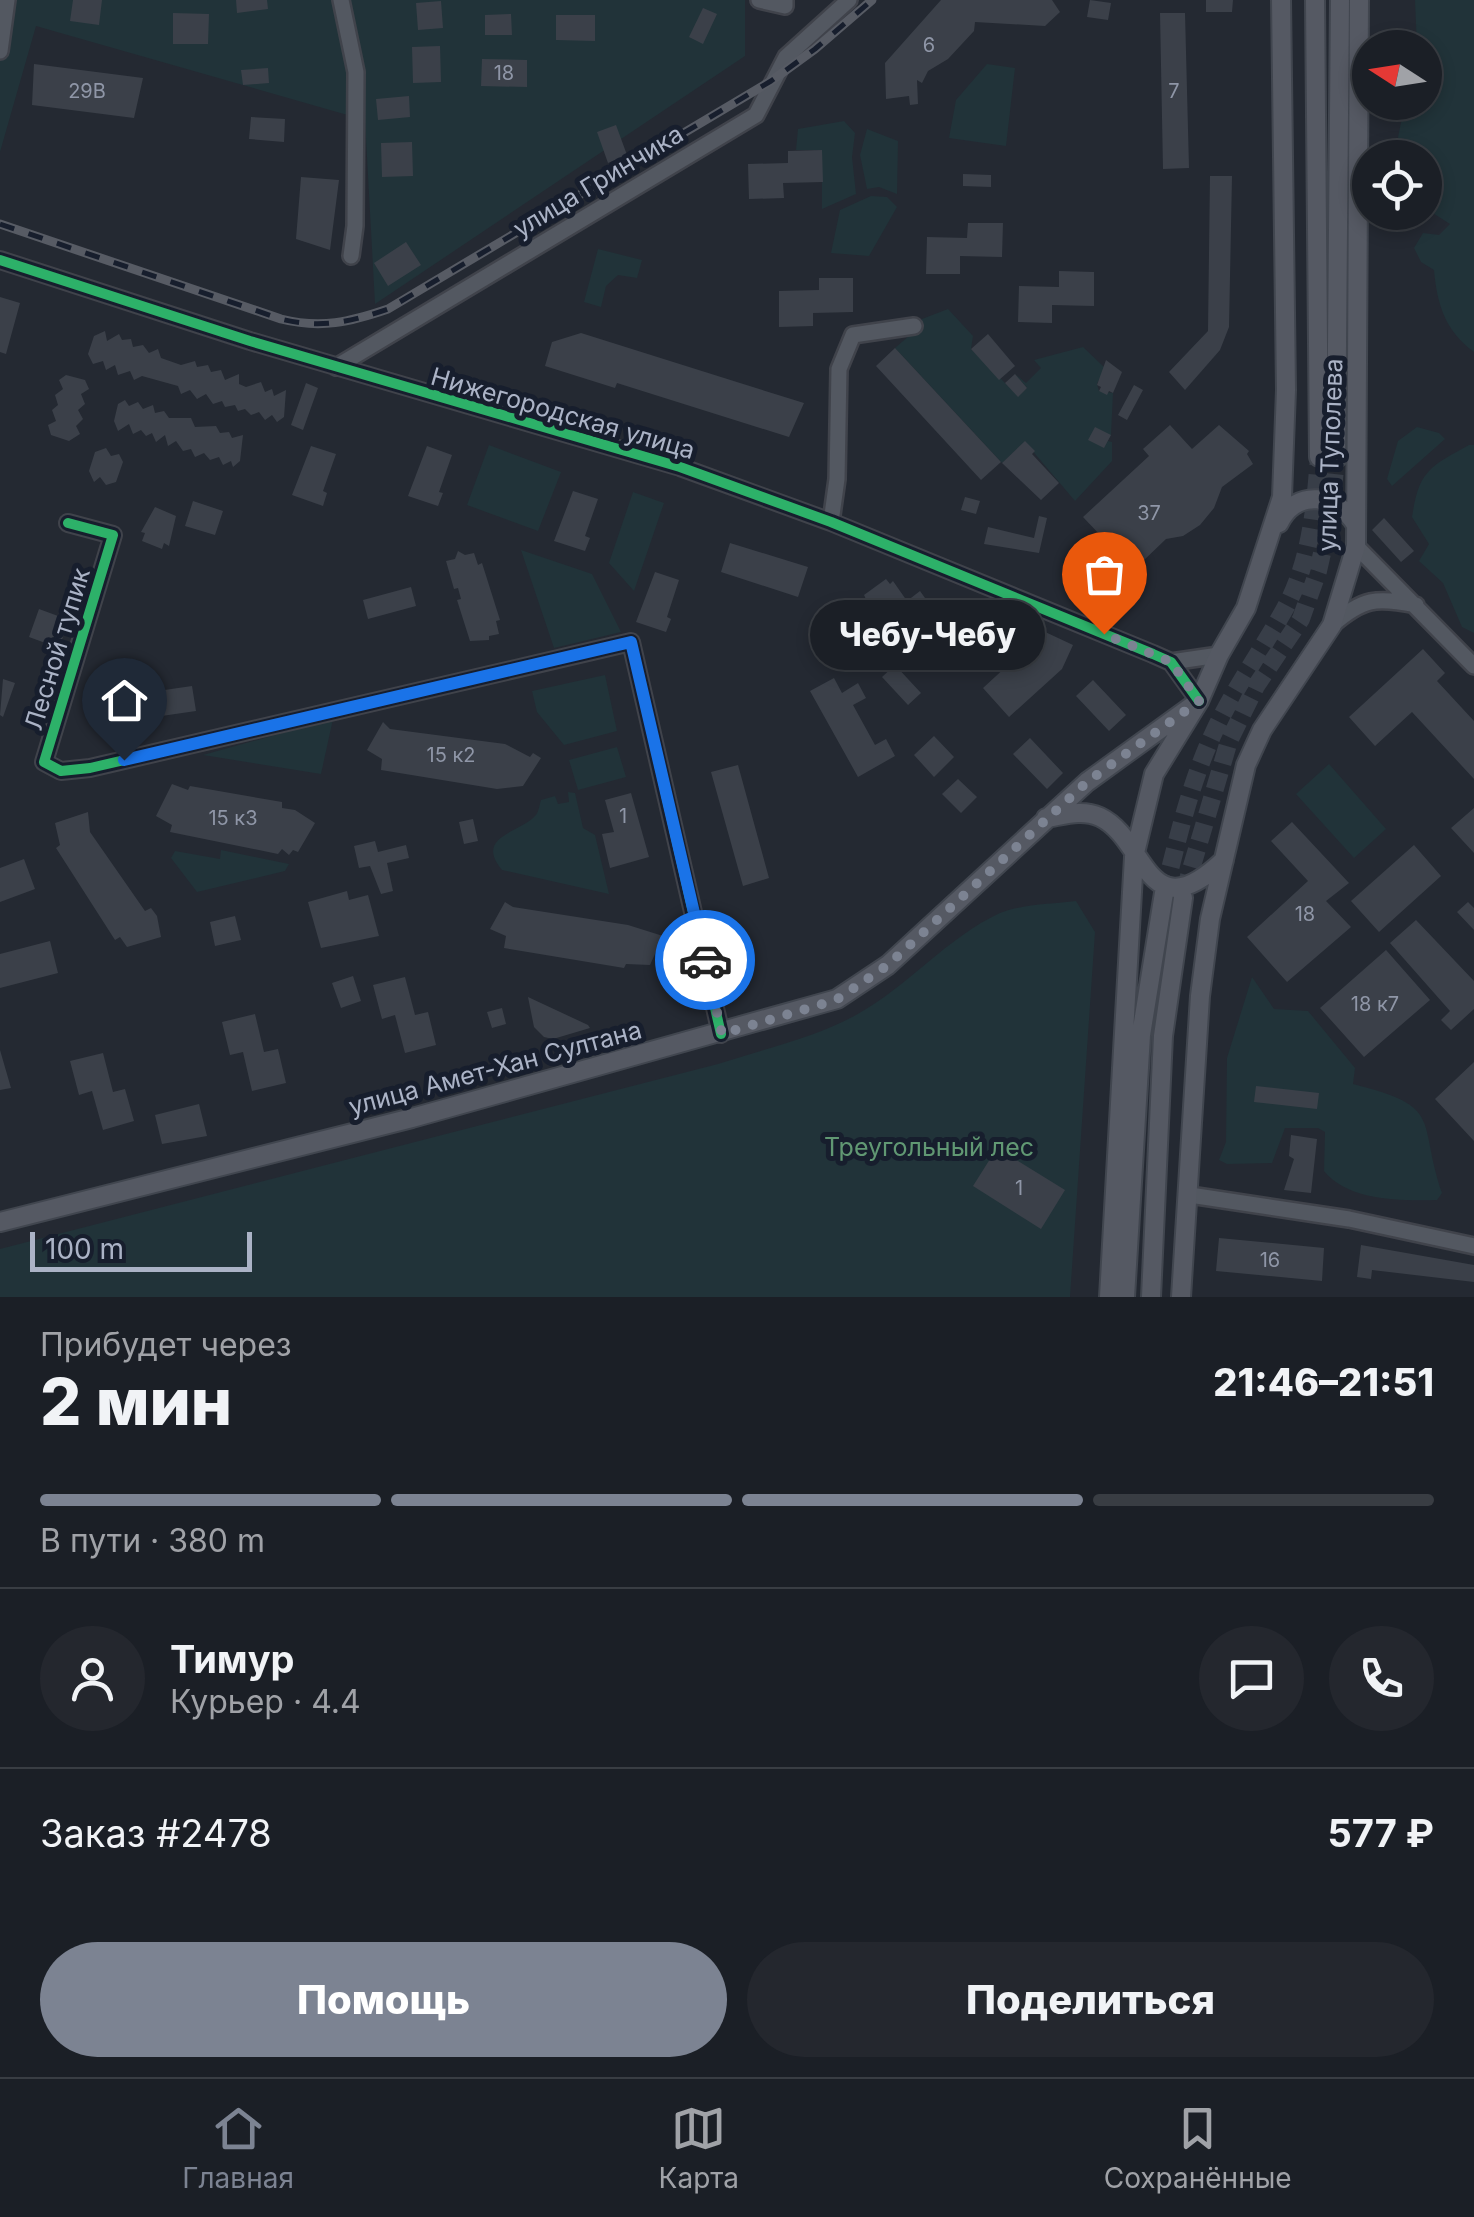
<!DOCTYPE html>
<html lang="ru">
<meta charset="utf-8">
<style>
body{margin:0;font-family:Inter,sans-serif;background:#24272e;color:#f1f3f6;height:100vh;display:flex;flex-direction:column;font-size:38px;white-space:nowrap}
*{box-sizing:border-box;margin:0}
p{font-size:32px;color:#a0a2a7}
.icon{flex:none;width:55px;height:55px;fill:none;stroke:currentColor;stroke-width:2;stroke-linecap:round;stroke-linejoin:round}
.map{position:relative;height:1297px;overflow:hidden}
.side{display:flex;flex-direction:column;background:#1b1f26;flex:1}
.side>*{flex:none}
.needle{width:65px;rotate:282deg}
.controls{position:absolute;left:1352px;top:30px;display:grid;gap:20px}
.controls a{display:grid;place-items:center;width:90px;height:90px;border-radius:50%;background:#1b1f26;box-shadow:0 5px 15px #0003,0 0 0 2px #393d43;font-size:50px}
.scale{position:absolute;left:30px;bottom:25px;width:222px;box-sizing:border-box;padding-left:10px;border:5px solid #abb3c6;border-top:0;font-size:28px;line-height:35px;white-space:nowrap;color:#abb3c6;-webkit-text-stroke:8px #171e2d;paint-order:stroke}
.pin{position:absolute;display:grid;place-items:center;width:85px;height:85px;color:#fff;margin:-102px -42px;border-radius:50% 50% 50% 0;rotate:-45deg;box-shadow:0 0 10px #0007}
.pin .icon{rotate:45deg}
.courier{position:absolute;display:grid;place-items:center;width:100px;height:100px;margin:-50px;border:8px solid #1a73e8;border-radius:50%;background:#fff;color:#222;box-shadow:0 2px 12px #0007}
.bubble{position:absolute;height:70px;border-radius:35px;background:#1b1f26;box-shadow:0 5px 15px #0003,0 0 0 2px #393d43;font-size:32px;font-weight:800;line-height:70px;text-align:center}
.summary em{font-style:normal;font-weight:800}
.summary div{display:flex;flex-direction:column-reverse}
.summary{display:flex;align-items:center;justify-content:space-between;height:170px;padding:0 40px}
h1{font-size:65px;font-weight:800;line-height:75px}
.bar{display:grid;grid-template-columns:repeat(4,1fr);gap:15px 10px;align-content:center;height:120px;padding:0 40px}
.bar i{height:12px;border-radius:8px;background:#393d43}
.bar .current{background:#7c8392}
.bar p{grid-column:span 4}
.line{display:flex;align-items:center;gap:25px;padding:0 40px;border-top:2px solid #393d43}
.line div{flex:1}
.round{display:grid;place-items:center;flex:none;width:105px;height:105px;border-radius:52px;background:#24272e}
.button{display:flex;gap:20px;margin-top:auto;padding:20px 40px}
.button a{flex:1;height:115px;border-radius:60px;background:#7c8392;color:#fff;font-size:40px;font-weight:800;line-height:115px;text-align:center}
.button a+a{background:#24272e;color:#f1f3f6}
.dock{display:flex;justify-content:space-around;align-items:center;height:140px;border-top:2px solid #393d43;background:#1b1f26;font-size:28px;color:#a0a2a7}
.dock a{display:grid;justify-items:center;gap:5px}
.dock .current{color:#7c8392}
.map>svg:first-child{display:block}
</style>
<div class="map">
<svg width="1474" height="1297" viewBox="0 0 1474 1297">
<rect width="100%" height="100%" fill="#242932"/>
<path fill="#213339" d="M0,0H745V56L375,304L365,120L36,26L0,152Z
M1415,0H1474V352C1445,331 1437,304 1434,270L1421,262L1414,248L1423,233L1439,235L1450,224L1425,208V158L1394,157L1405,103L1425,102V48L1417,47Z
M987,64L1015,68L1006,146L949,138L956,100Z
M844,121L855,133L852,157L856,194L822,209V150H796L798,129Z
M867,129L898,141L897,194L879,187L867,189L860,155Z
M871,196L887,197L897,207L869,256L831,253L840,210Z
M598,249L642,260L637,278L618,275L606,286L601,307L584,302Z
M948,309L973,336L971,349L1018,396L1027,388L1015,374L1026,383L1041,368L1034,360L1083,347L1105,368L1097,384L1099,391L1113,393L1111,435L1104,448L1108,441L1112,442V461L1075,501L1025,442L1002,463L895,348L917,329L922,319Z
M1417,427L1439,433L1445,439L1392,486L1387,479L1398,441Z
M489,445L561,472L538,531L467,505Z
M1469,445H1474V633L1462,627L1443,583L1419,561L1429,544L1412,517C1419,471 1429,467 1469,445Z
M633,492L664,503L634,591L609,563Z
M521,550L592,574L621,632L554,648Z
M605,675L617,731L564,745L537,712L532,691Z
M333,719L321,774L203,755Z
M617,747L626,777L578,790L569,760Z
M1329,764L1386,829L1354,858L1296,794Z
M568,792L575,793L583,828L595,835L609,894L502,870C474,836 520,833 535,816C539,812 539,806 541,800L555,796L558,804L569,802Z
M221,850L289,864L285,871L197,892L171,858L175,851L220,859Z
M1076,901L1095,932L1070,1297H0V1249L718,1064C764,1049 814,1038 856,1015C909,986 946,938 1000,913C1022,904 1053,904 1076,901Z
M1252,977L1274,1009L1308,1011L1355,1068L1353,1084C1445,1107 1417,1119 1442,1193L1437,1200C1401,1201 1348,1201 1324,1171L1325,1132L1318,1128H1285L1272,1163L1227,1164L1219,1160L1226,1142L1227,1058Z"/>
<path fill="#3b4049" d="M73,0H102L99,25L70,21Z
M236,0H267L268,9L237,13Z
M941,0H1052L1060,12L1045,26L975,22L974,31L948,59L928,71L922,83L917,80L918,104L910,105L909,96L886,99L885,63Z
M1090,0L1111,3L1108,20L1087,17Z
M1206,0H1233L1232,12H1206Z
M441,1L443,28L418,30L416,3Z
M703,8L717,14L703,44L689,37Z
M173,13L209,14L208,44H173Z
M1160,13H1185L1189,168L1163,169Z
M511,14L512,35H485V15Z
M556,15H595V41L556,40Z
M440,46L441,82L413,83L412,47Z
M482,59L527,60V87L481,86Z
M34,64L143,78L134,118L32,105Z
M268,68L269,83L243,85L241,70Z
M409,96L410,117L378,120L376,99Z
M251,117L285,119L284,142L249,139Z
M616,125L627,155L608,163L597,132Z
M412,142L413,176L382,177L381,143Z
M822,150L823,182L783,183L784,198L749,199L748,164L788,163V151Z
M963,174L991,175V187L963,186Z
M1210,176H1232L1229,327L1220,350L1185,390L1169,372L1208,331Z
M301,177L339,180L330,250L296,239Z
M968,223H1003L1002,257L960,256V274H926L927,237L967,238Z
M406,242L421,265L388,286L374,263Z
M1059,271L1094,272V306L1052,305V323L1018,322L1019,286L1059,287Z
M819,278H853V312L813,313V326L779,327V291L819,290Z
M0,297L20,303L6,354L0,352Z
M105,331L107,341L119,334L122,340L131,339L133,347L143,345L149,353L158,349L161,358L181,365L195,361L197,367L208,365L211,372L221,370L225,380L239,374V384L246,387L261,382L265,392L272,389L274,396L286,390L284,417L277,422L272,415L265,420L259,412L251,415L245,409L238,411L235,405L225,407L222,401L213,404L206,394L197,399L190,390L181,394L178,386L142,376L134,380L130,371L118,375L115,365L106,370L103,361L93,364L88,354L94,336Z
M581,333L740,383L804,403L789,437L617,383L615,388L545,366L552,342Z
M988,334L1015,366L999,380L971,349Z
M895,348L1001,462L981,480L876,366Z
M1106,360L1122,372L1113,393L1109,391L1107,395L1099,391L1101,387L1097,385Z
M1015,374L1027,388L1018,397L1005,383Z
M66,375L85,380L89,389L81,394L85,404L78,410L83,419L76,426L80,434L69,441L51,435L48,425L56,421L52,410L58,405L55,395L63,389L59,380Z
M306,383L318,388L303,430L291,425Z
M1134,385L1143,390L1127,420L1118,415Z
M125,400L129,406L138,402L143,409L153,405L155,413L164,411L169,418H191L195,427L216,426L220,433L229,432L232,438L243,435L240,461L233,467L231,461L223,465L219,457L210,460L204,453L195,457L191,449L183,451L176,441L168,446L165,435L156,442L152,433L146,436L141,430L133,434L129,424L118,431L114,421L118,404Z
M1170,425L1192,449L1219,425L1249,451L1247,454L1253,464L1222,487L1214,508L1200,525L1183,536L1166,539L1117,586V594L1101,607L1094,602L1104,595L1103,589L1084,583L1081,567L1084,564L1078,558L1101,536L1083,517L1149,456L1143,449Z
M1095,427L1111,435L1104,448L1088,440Z
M1025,441L1035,451L1032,454L1059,483L1041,500L1002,463Z
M311,446L336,454L323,491L327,493L323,506L292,495Z
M427,446L452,455L439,492L443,493L438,506L408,496Z
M106,448L111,456L119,454L123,462L116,482L106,485L100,477L94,482L89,471L95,452Z
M573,491L598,499L585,536L590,538L585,551L554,541Z
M965,497L980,501L976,514L961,510Z
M193,501L223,511L215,535L185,526Z
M155,507L176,516L169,546L164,543L162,549L142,541L145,533L141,532Z
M1039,516L1047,518L1039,553L984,544L988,527L1034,538Z
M1384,518L1414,551L1401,562L1372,530Z
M730,543L808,567L798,597L721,572Z
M458,551L465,555L474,553L478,565L482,563L500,620L496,621L499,634L489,636V640L470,641L457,600L461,599L458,588L454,589L446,561L455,559Z
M655,572L679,580L667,617L671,619L666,632L636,622Z
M886,579L890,584L893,581L907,601L920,591L930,605L876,644L864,626L875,618L864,595Z
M411,587L416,606L368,619L363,600Z
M973,606L1001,623L959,672L933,644Z
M39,609L69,620L59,648L29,637Z
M1026,623L1073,645L1062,669L1009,717L983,688L1021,653L1016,646Z
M1423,649L1445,673L1437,681L1474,721V779L1412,712L1375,746L1349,717Z
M895,665L921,693L908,705L882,677Z
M834,678L842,693L858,683L866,698L853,705L875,745L886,739L895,756L858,777L810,691Z
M3,679L15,683L3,717L0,715Z
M1093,680L1126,715L1109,731L1076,696Z
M192,686L196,711L127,721L123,696Z
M383,722L390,729L505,744L530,757L533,753L541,758L523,786L497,789L381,770L382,759L367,750Z
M934,736L954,757L934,777L914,755Z
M1030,738L1063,773L1047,789L1013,754Z
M738,765L769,878L743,886L711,772Z
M958,779L977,797L961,813L942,794Z
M172,784L188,790L190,786L282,802V808L295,810L315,823L298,852L293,850L289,855L282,849L278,854L170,832L172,825L156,816Z
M631,793L649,857L610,868L602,834L614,832L605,800Z
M1474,808V853L1451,828Z
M88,812L90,832L145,911L151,908L157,916L161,937L127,947L120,937L115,940L56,848L60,845L55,823Z
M473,819L478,841L464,844L459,822Z
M1292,822L1349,883L1326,901L1351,927L1287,982L1247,937L1308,881L1271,841Z
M375,841L378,852L406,845L409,858L387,863L393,891L381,894L370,866L359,868L354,846Z
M1414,845L1441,876L1379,932L1351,901Z
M24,859L35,889L0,902V868Z
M347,891L349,900L368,895L379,936L321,948L308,902Z
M505,902L513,907L628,925L663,936L650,965L626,964L624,968L504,948L506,936L490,929Z
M1468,902L1474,908V930L1457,912Z
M235,916L241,940L215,946L210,922Z
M1416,920L1474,981V1009L1451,1030L1441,1020L1450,1011L1390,943Z
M50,941L58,973L0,988V954Z
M1386,950L1430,1000L1364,1057L1320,1008Z
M353,976L361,1001L341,1008L332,983Z
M405,977L415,1015L428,1012L436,1045L405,1053L395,1015L382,1019L373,985Z
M528,997L588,1025L590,1028L553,1039L544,1037L534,1027Z
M502,1008L506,1024L492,1028L487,1012Z
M255,1014L264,1052L278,1049L286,1083L252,1091L243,1052L230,1055L222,1022Z
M0,1050L11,1088L0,1090Z
M103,1053L113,1092L125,1089L134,1121L103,1130L92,1091L79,1095L70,1061Z
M1474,1062V1141L1435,1099Z
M1256,1086L1319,1093L1317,1109L1254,1102Z
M199,1104L207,1136L162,1144L155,1115Z
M1291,1135L1317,1139L1311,1193L1284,1190L1294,1159L1289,1156Z
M997,1148L1065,1190L1041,1229L973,1186Z
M1219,1238L1324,1248L1322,1281L1216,1271Z
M1361,1245L1474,1265V1282L1372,1270L1371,1279L1357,1277Z"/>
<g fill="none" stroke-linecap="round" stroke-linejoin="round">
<path stroke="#383e48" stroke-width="18" stroke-dasharray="18 9" stroke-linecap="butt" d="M1164,893C1178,838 1190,783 1214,732C1234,689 1260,653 1283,612C1310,565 1315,510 1319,457
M1184,893L1229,741L1256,686L1301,619L1318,571L1330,518L1336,459"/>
<defs>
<path id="minor" d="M341,0L356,72L355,226L351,256
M759,0L785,6V0
M0,51L7,0
M0,260L250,341L680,467L831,522L1153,654L1171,662L1199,701
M336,367L756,115L786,57L849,0
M831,522L837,479L839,369L853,335L914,326
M68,523L113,535L44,762L61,771L90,768L631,642L721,1034
M1356,546L1474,666
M1332,625C1363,598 1376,597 1416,605
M1171,662L1219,655
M1190,1195L1349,1219L1474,1246"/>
<path id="major" d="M1315,0L1319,457
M1336,459L1340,0
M1279,523C1296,488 1338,494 1356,525
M1046,818C1065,815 1082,809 1100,817C1147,839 1146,934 1224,860
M0,1222L412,1118L837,999L888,965L1087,782L1199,701
M1109,1297L1134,857L1154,774L1199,701L1219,655L1246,608L1282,497L1286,390L1281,0
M1125,1297L1141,1035L1164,893
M1151,1297L1163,1036L1183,898
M1181,1297L1200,996L1210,919L1246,765L1262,730L1332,625L1356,546L1359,0"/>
</defs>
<use href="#minor" stroke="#40434b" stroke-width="20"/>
<use href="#major" stroke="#41464f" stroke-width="22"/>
<use href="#minor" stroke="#535861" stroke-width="15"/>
<use href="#major" stroke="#555963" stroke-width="18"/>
<defs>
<path id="rail" d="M0,224L281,319C321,329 350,322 388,309L771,81L815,49L872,0"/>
</defs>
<use href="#rail" stroke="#575b64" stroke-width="9"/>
<use href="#rail" stroke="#171e2d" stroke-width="5" stroke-dasharray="15" stroke-linecap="butt"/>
<defs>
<path id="cycleway" d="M0,260L250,341L680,467L831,522L1153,654L1171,662L1199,701
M68,523L113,535L44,762L61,771L90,768L631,642L721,1034"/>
</defs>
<use href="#cycleway" stroke="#171e2d" stroke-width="16"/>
<use href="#cycleway" stroke="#2db169" stroke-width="10"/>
</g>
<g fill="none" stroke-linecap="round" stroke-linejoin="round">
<path stroke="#7c8392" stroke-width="10" stroke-dasharray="0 18" d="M705,960L722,1034L836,1000L888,965L1087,782L1199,701L1171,662L1104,634"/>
<path stroke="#1a73e8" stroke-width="12" d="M124,760L631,642L705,960"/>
</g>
<g text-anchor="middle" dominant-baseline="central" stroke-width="10" stroke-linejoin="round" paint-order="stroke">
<g font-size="20" fill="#8f96a7">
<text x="929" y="45">6</text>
<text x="504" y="73">18</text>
<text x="87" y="91">29В</text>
<text x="1174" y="91">7</text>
<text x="1149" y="513">37</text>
<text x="451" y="755">15 к2</text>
<text x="623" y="816">1</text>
<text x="233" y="818">15 к3</text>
<text x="1305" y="914">18</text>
<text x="1375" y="1004">18 к7</text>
<text x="1019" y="1188">1</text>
<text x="1270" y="1260">16</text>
</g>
<g font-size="25" fill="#abb3c6" stroke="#171e2d">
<text transform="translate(598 181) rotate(-31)">улица Гринчика</text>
<text transform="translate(563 413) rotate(16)">Нижегородская улица</text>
<text transform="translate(1330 455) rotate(-88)">улица Туполева</text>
<text transform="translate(57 649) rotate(-73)">Лесной тупик</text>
<text transform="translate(495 1068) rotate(-15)">улица Амет-Хан Султана</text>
</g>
<g font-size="25" fill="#619873" stroke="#171e2d">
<text x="929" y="1147">Треугольный лес</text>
</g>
</g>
</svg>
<div class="controls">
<a><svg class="needle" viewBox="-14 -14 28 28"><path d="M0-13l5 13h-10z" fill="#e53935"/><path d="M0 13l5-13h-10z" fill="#a0a2a7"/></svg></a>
<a><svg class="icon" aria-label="locate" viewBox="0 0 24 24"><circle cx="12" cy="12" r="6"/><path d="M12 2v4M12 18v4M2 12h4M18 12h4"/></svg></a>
</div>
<div class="scale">100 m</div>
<div class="pin" style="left:1104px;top:634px;background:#ea580c"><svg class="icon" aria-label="bag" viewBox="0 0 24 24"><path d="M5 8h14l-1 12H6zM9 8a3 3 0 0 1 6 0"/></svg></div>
<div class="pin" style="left:124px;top:760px;background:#1f2937"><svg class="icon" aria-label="home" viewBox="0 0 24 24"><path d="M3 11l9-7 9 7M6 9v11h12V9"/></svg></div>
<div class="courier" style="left:705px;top:960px"><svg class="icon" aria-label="car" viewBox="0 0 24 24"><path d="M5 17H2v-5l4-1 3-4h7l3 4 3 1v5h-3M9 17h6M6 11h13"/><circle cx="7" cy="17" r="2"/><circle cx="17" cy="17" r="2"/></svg></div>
<div class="bubble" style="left:810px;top:600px;width:235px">Чебу-Чебу</div>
</div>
<section class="side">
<div class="summary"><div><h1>2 мин</h1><p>Прибудет через</p></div><em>21:46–21:51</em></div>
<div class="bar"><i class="current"></i><i class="current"></i><i class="current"></i><i></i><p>В пути · 380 m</p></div>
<div class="line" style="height:180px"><a class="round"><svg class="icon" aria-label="person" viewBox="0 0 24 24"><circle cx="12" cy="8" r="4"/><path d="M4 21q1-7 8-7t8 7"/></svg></a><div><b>Тимур</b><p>Курьер · 4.4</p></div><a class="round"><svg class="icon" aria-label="chat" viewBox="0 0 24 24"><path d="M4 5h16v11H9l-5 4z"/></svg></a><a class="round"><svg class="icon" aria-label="phone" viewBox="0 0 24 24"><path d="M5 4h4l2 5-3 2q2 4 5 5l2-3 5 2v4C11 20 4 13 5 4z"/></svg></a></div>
<div class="line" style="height:130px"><div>Заказ #2478</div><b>577 ₽</b></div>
<div class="button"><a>Помощь</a><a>Поделиться</a></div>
</section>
<nav class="dock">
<a class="current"><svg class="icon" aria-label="home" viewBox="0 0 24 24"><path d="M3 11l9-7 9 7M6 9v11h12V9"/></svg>Главная</a>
<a><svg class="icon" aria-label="map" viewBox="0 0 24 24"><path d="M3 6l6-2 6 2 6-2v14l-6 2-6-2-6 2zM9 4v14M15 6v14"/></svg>Карта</a>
<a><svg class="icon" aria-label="saved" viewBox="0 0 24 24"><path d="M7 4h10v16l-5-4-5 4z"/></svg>Сохранённые</a>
</nav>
